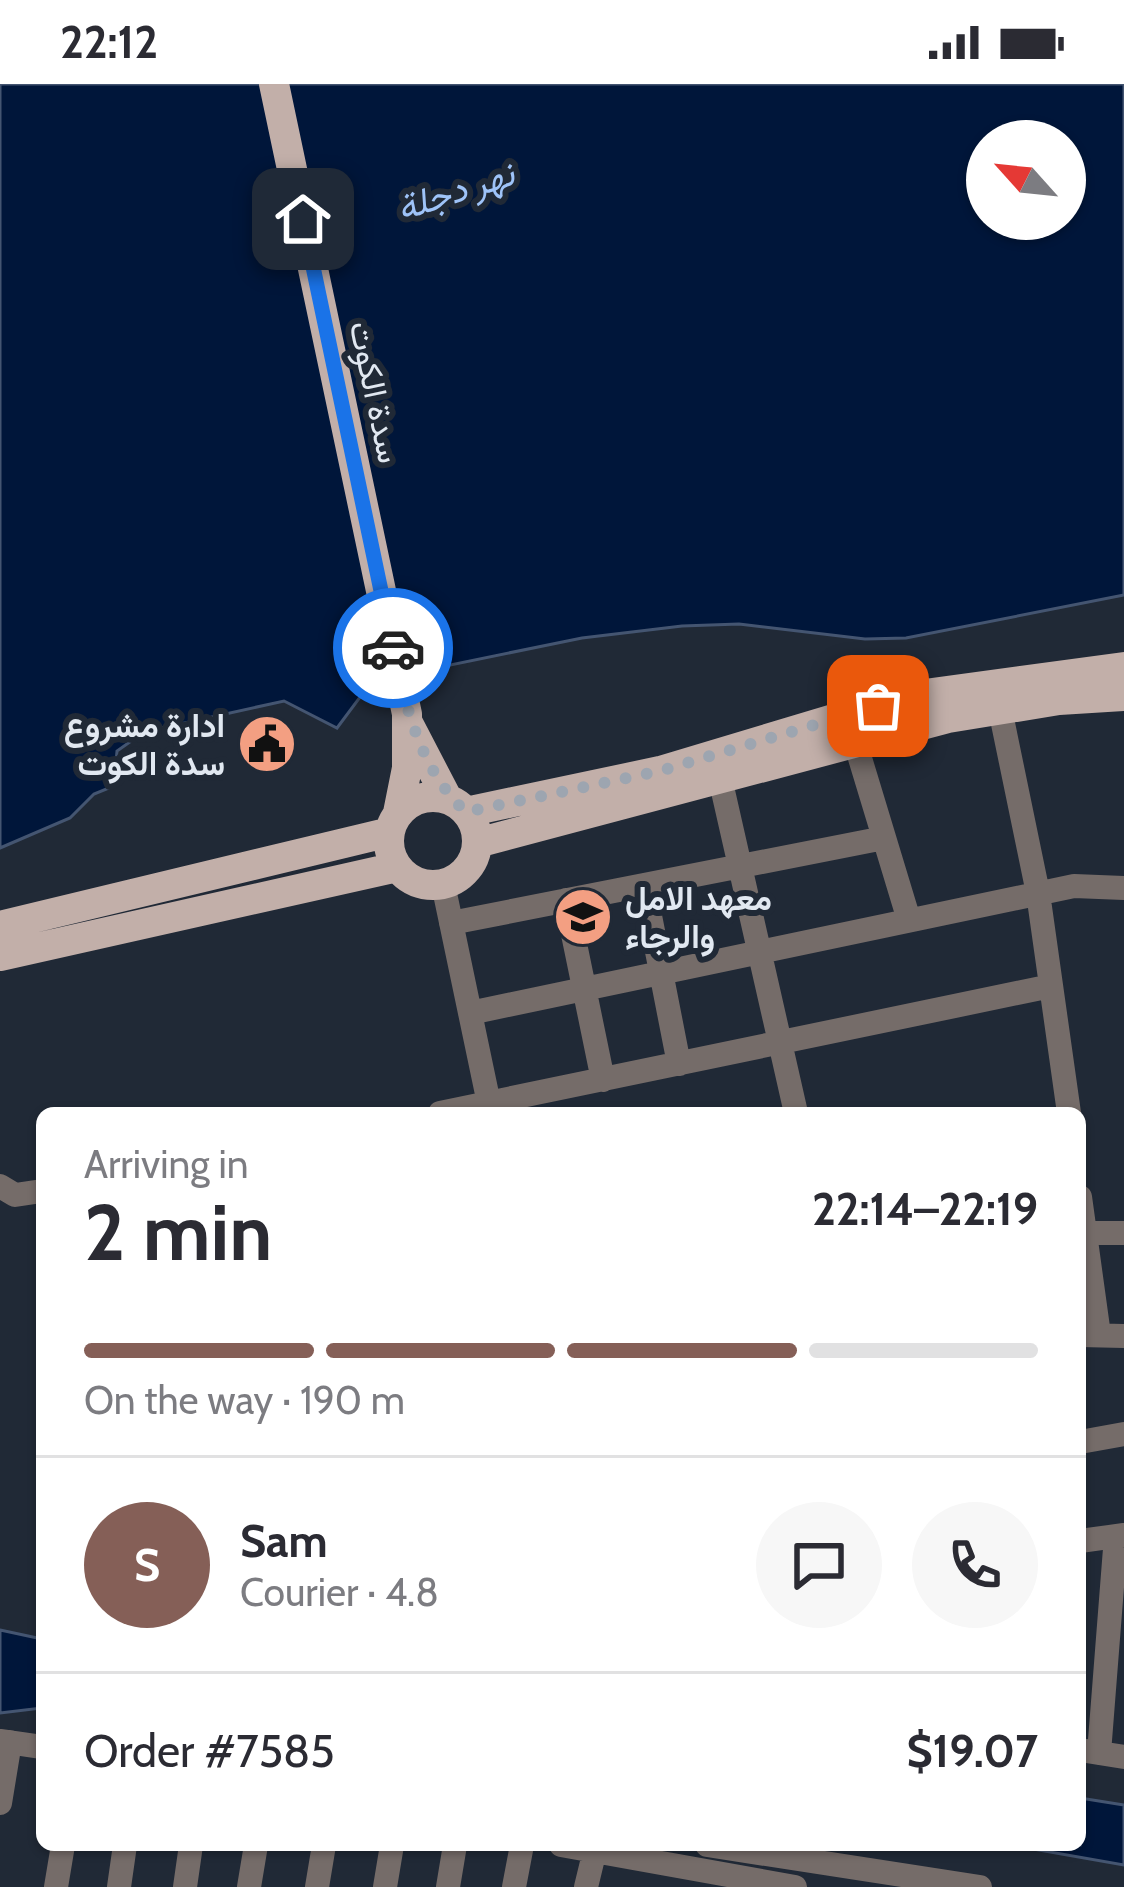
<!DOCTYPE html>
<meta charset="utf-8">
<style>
body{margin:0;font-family:Cabin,Vazirmatn,sans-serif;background:#f7f7f7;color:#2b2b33;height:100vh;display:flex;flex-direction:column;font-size:45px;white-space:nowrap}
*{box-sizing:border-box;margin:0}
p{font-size:39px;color:#7c7c81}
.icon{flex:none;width:66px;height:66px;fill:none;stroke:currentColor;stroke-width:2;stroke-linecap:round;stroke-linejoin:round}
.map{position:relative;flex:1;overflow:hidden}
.side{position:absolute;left:36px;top:1023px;width:1050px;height:744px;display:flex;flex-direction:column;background:#fff;border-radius:18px;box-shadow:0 3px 9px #0004}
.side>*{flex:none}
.needle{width:78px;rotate:297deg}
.fabs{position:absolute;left:966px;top:36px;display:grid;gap:24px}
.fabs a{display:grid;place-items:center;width:120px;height:120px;border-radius:50%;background:#fff;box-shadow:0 3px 9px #0004;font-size:60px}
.pin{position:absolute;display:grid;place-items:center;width:102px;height:102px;color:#fff;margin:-51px;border-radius:24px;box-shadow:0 6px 18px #0006}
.courier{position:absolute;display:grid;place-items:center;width:120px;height:120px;margin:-60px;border:9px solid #1a73e8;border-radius:50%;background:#fff;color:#222;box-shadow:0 3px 15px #0007}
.headline em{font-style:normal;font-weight:800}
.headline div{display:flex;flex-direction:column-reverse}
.headline{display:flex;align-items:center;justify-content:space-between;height:204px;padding:0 48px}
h1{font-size:78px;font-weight:800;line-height:90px}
.bar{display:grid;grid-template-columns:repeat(4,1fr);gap:18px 12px;align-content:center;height:144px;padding:0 48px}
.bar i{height:15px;border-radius:9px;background:#e1e1e2}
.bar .active{background:#855f57}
.bar p{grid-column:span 4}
.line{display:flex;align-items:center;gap:30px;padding:0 48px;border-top:3px solid #e1e1e2}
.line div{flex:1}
.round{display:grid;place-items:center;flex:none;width:126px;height:126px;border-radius:63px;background:#f7f7f7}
.status{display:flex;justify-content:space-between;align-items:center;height:84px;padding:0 60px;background:#fff;direction:ltr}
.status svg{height:33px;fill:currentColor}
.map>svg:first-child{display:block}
</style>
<div class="status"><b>22:12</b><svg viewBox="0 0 49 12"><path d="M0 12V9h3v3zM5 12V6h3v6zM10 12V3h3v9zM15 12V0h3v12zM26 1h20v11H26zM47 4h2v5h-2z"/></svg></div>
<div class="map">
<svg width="1124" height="1803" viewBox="0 0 1124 1803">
<rect width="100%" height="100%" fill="#202936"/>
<path fill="#00163a" stroke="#445571" stroke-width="3" fill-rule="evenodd" d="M0,0H1124V511L906,554L865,555L739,540L682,542L582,554L372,597L337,644L284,617L144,648L117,667L114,702L94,710L70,734L0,764ZM987,57H1065V135H987Z
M0,1546L42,1555V1624L0,1629Z
M1080,1714L1124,1721V1781L1010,1761H1080Z"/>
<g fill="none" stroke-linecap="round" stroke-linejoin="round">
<path stroke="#756c69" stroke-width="24" d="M1000,625L1038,809L1069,1029
M856,661L909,836
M720,694L796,1029
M443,800L491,1029
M644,801L679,980
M566,816L603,996
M451,839L884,754
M470,929L1074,802L1124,804
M440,1029L1051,902
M0,1102L15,1111L42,1107
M1080,1113L1099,1251
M1080,1149H1124
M1080,1251L1124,1252
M1080,1358L1124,1350
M1080,1457L1124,1451
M0,1657L42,1663
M1080,1666L1124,1673
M1099,1669L1116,1452
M0,1719L10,1658
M561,1761L795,1803
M707,1761L980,1803
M56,1803L63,1761
M119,1803L125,1761
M185,1803L191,1761
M249,1803L256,1761
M317,1803L324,1761
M385,1803L392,1761
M448,1803L455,1761
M514,1803L522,1761
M586,1803L594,1770"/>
<path stroke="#c2afa9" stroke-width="30" d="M274,0L407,630V684L398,729
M408,639L447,714
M389 757a44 44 0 1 1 88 0a44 44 0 1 1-88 0Z
M466,728L660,687L910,612L1124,583
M477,759L948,634L1059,616L1124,612
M0,842L390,748
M0,872L397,783"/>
</g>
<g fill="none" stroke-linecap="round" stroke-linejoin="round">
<path stroke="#9da5b0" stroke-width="12" stroke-dasharray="0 21.6" d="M393,564C406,624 421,687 466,728L660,687L878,622"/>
<path stroke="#1a73e8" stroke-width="15" d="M303,135L393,564"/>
</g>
<defs>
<symbol id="civic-disc" viewBox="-11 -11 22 22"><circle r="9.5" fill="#f39f82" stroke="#202936"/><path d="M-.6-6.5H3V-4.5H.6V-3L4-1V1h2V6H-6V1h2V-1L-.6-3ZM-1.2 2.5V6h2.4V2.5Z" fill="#111"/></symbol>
<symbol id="university-disc" viewBox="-11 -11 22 22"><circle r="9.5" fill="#f39f82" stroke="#202936"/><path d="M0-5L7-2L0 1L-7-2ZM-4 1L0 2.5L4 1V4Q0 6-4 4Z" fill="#111"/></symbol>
</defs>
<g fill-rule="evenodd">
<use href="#civic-disc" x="234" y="627" width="66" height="66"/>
<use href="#university-disc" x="550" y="800" width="66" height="66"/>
</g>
<g text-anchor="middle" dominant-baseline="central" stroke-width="12" stroke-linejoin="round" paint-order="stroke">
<g font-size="33" fill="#e1e8f1" stroke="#202936">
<text transform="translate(376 308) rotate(78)">سدة الكوت</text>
</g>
<g font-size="33" font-weight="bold" fill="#e1e8f1" stroke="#202936" text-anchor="end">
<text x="225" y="641">ادارة مشروع<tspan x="225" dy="38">سدة الكوت</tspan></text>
<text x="625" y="814" text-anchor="start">معهد الامل<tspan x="625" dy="38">والرجاء</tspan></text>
</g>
<g font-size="36" font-style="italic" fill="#9ec3f8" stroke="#202936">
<text transform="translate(455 106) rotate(-18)">نهر دجلة</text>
</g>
</g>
</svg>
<div class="fabs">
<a><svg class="needle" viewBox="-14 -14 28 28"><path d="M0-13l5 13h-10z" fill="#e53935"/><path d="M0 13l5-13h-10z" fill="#7c7c81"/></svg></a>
</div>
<div class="pin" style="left:878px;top:622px;background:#ea580c"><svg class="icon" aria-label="bag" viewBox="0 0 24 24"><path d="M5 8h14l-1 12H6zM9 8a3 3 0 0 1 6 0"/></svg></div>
<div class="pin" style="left:303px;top:135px;background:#1f2937"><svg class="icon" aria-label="home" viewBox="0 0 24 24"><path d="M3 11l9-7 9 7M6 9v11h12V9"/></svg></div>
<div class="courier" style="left:393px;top:564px"><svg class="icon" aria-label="car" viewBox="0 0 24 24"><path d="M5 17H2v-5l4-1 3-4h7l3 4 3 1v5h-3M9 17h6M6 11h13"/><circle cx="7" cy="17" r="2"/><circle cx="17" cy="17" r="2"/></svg></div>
<section class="side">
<div class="headline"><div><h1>2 min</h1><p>Arriving in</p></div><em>22:14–22:19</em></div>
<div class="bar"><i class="active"></i><i class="active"></i><i class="active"></i><i></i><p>On the way · 190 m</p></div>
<div class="line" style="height:216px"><b class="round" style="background:#855f57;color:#fff">S</b><div><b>Sam</b><p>Courier · 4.8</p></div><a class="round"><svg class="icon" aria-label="chat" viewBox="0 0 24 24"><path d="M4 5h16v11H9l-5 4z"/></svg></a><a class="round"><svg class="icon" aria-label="phone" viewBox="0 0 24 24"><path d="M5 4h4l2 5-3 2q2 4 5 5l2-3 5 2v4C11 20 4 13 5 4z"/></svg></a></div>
<div class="line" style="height:156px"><div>Order #7585</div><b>$19.07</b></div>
</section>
</div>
